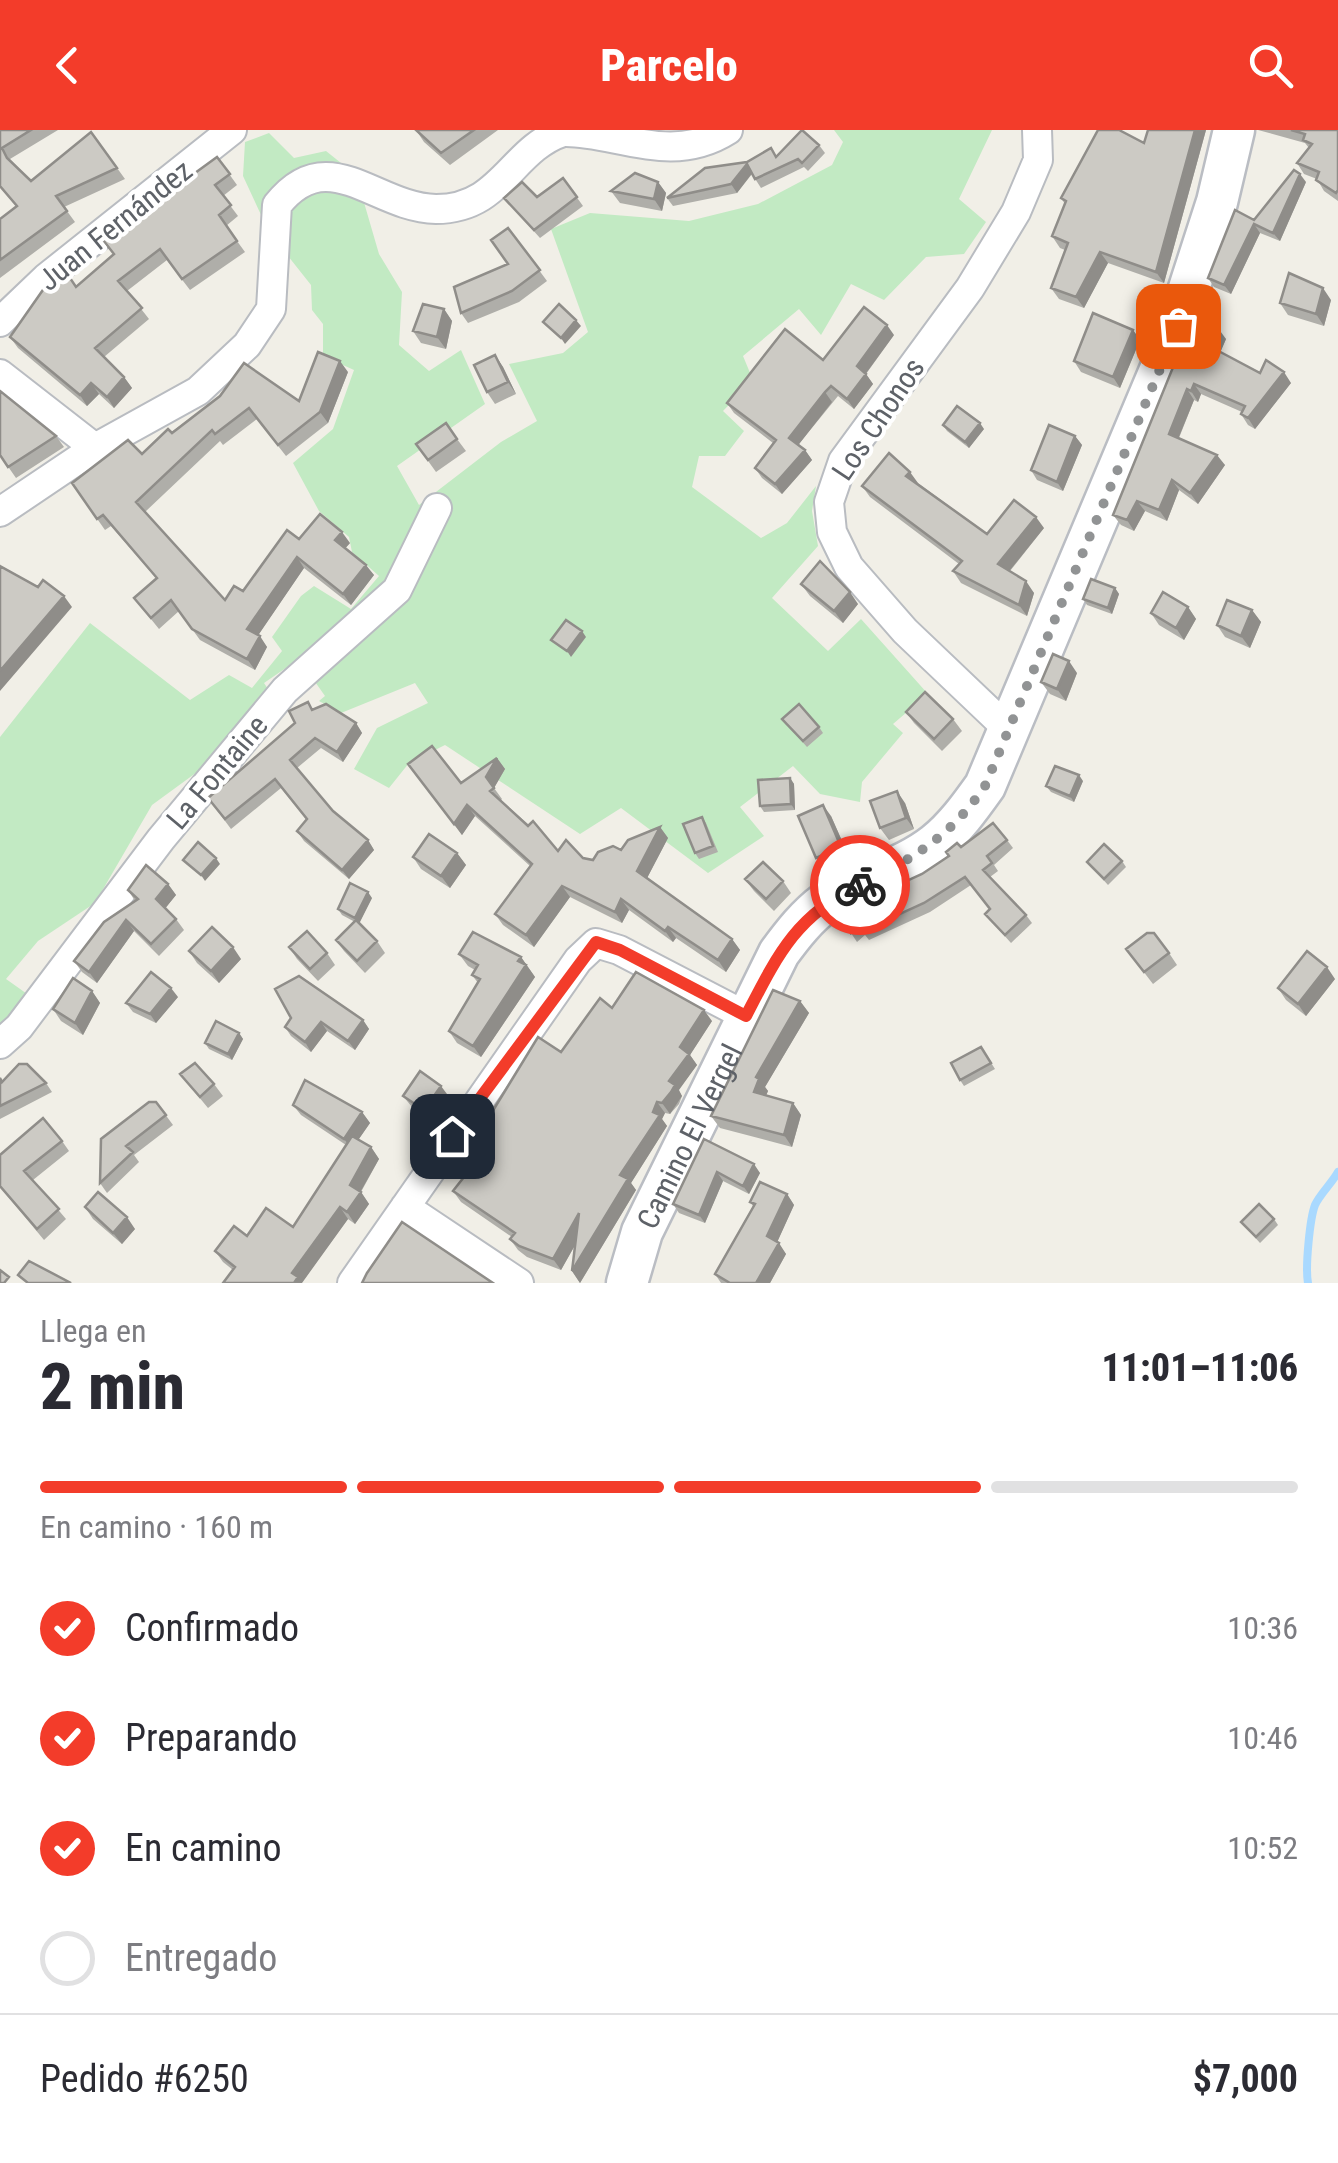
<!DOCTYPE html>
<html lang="es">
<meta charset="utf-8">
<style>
body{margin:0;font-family:"Roboto Condensed",sans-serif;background:#f7f7f7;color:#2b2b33;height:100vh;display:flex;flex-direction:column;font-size:38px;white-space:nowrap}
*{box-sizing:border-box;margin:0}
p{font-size:32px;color:#7c7c81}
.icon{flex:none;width:55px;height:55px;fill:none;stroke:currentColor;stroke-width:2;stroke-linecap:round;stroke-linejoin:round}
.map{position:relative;height:1153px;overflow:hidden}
.side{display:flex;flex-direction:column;background:#fff;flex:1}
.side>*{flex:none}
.pin{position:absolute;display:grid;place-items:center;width:85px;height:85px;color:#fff;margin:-42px;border-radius:20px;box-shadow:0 5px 15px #0006}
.courier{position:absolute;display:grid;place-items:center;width:100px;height:100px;margin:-50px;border:8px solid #f33c2a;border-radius:50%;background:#fff;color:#222;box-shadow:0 2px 12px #0007}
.summary em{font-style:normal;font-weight:800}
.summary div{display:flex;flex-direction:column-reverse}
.summary{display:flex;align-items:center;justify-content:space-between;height:170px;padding:0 40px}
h1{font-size:65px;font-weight:800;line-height:75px}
.bar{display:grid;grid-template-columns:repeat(4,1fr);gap:15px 10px;align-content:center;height:120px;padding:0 40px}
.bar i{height:12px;border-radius:8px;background:#e1e1e2}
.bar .active{background:#f33c2a}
.bar p{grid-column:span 4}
.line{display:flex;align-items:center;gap:25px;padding:0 40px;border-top:2px solid #e1e1e2}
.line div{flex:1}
ol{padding:0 40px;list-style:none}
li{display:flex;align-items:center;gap:30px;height:110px}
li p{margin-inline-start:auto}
li .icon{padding:10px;border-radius:50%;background:#f33c2a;color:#fff;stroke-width:4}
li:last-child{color:#7c7c81}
li i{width:55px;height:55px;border:5px solid #e1e1e2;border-radius:50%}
header{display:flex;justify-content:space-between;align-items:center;height:130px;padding:0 40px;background:#f33c2a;color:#fff;font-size:45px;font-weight:800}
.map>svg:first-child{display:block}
</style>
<header><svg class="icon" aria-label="back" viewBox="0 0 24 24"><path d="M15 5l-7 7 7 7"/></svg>Parcelo<svg class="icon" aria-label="search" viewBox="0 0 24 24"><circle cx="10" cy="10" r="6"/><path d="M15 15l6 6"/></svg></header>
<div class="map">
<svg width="1338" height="1153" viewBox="0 0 1338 1153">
<rect width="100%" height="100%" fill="#f1efe7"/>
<path fill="#c2eac3" d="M834,0H992L959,69L986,92L964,124L926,127L884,170L851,154L821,205L799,179L743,226L753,250L723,281L744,301L725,326H699L692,357L761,408L787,393L816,356L812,381L818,416L772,468L828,521L861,489L928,564L893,594L903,603L862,652L860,672L820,664L793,636L740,677L764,706L708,743L621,678L580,704L445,615L409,633L389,658L354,639L377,598L428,573L415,553L341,583L319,571L325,566L299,529L264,553L282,580L152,675L95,773L38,811L6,849L30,866L0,902V607L90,493L190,570L229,545L252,558L282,521L272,507L301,466L314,456L351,479L379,446L352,422L349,407L319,381L293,333L333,299L354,240L323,226V194L312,180L311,155L269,102L243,46L245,12L269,3L294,28L326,21L356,45L379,124L402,162L399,215L429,241L461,220L485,274L397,336L419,375L501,312L537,291L509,234L563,223L588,202L551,99L590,83L689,91L758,74L832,35L843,12Z"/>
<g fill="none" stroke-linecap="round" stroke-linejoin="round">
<path stroke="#a9d9ff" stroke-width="8" d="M1308,1153C1305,1137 1310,1088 1315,1075C1320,1064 1332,1053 1338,1042"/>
<defs>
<path id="street" d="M0,192L46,148L232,0
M0,244L95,318
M0,382L95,318L198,261L247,215L271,179L277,75C328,10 375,78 436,79C502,79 511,19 563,2C613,0 670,37 728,0
M1009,600L905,501L849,437L832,402L829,372L843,331L970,158L1016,82L1038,30L1037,0
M0,914L19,897L161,709L285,560L397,460L437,378
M405,1077L519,1153
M352,1153L578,830L596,813L619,820L746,886"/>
<g id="secondary">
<path id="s1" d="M627,1153L642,1102L779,823C793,804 807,786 826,772C859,748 902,740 935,714C955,698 970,677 985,656L1171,214L1217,72L1234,0"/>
</g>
</defs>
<use href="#street" stroke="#b9bcc1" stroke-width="32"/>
<use href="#secondary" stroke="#babdc3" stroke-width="45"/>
<use href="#street" stroke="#fff" stroke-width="28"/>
<use href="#secondary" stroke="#fff" stroke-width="40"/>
</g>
<path fill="#afaea9" d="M0,0H58L10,29L31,51L91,2L125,49L64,77L75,92L0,148V89L16,76L0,57Z
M416,0H498L450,35L424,12Z
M1148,0H1206L1164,153L1108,133L1084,178L1059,169L1051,158L1065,120L1060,118L1052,106L1065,74L1061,68L1144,13Z
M1258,0H1338V71L1324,61L1317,49L1304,44L1297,33L1309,18L1305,13Z
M819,15L825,23L808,41L804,37L761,58L752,44L737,63L673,76L667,68L747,32Z
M217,27L237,55L223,66L238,86L226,96L245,122L190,160L167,130L127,161L149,189L104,227L124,247L132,258L114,278L99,264L87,276L18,218L10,207L76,157L114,125Z
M563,48L583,76L540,108L504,68L537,67Z
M658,52L666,63L662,81L620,73L611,61Z
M1306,52L1280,111L1260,103L1231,164L1214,157L1208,148L1254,90Z
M508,98L547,151L519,172L468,193L461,183L508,134Z
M1331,170L1324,196L1288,185L1280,173Z
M444,179L452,191L446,219L421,213L413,201Z
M1193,188L1226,209L1220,222L1260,243L1291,253L1255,299L1248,295L1241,284L1242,282L1201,264L1198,272L1194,270L1179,308L1225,335L1198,374L1179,360L1167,391L1145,381L1134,401L1121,395L1113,385Z
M1133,200L1140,210L1120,258L1081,242L1074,231Z
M894,205L866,244L873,254L854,279L838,266L798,315L805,320L812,330L782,364L762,348L755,338L773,313L734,283L727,273L823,230Z
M495,225L503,237L516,264L495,274L487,262Z
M348,242L328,293L286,326L257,289L223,315L220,311L145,382L225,470L243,461L299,409L350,413L345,418L374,445L351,475L304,438L258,505L267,517L255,540L200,510L179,481L159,499L134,468L156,448L111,396L105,400L72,353L142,324L220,266L299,271Z
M943,295L984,299L969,318L947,301Z
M56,306L64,317L16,348L0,325Z
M1075,306L1082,315L1063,361L1037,350L1031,340Z
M457,309L466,321L436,342L416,314Z
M918,353L987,404L1044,398L1010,441L1034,463L1027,486L961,453L953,441L959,434L870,367L862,356Z
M801,454L858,474L843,493L810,466Z
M1115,458L1119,464L1112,484L1087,475L1083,469Z
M1188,477L1196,489L1184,510L1159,495L1151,483Z
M1252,480L1261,492L1250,518L1225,507L1217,495Z
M1077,543L1066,571L1050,564L1041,552Z
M313,579L356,593L362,603L343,632L321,618L297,638L333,681L368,710L374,720L349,749L304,711L297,701L307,690L281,658L231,699L208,668Z
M906,582L953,589L962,601L942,621L914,593Z
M782,589L819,597L823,603L807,617Z
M497,628L505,639L494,658L502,669L501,670L558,721L593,730L621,720L660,697L668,708L647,748L732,809L740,820L726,842L676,808L673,812L629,780L622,793L570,767L534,817L503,795L495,784L530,736L475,686L462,705L408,634L461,653Z
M790,648L794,654L795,680L764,682L760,676Z
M1083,651L1074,672L1051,662L1046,656Z
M905,673L914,699L889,710L880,698Z
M831,686L850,729L825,739L816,728Z
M702,687L706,693L718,722L699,729L695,723Z
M1007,710L1013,718L994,735L998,741L990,747L1026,785L1032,793L1011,813L985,784L990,779L971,755L930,782L869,810L865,805L857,812L851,803L922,744L961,717Z
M457,723L466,735L450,758L421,739L413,727Z
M1122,731L1126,737L1108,755L1087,732Z
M745,749L783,751L791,763L774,781L754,761Z
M168,754L176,765L165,778L176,789L184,800L159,826L134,801L97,853L82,842L74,831L135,771L128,760Z
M372,768L359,793L377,811L385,823L365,843L344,821L336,810L355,792L342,785L338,779Z
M289,817L327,823L335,835L318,851L297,829Z
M1126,819L1169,823L1177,835L1153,854Z
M189,821L241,829L219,853L197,833Z
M459,824L521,827L535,847L481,927L457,913L449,901L478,853L472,845L475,840L468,836Z
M1335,849L1306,886L1286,870L1278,858Z
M92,861L100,873L83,905L61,891L53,879Z
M178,867L156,893L133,882L126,873Z
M800,871L809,883L765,957L768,961L766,966L793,973L801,985L792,1017L720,998L711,986Z
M612,878L712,891L690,925L697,935L678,960L682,966L679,974L670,984L665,983L662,989L667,996L631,1053L636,1060L580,1153L572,1141L575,1115L561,1140L527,1127L518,1120L510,1109L512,1107L461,1072L453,1061L487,1017L478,1005L561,922Z
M291,888L363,890L369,899L355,920L327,901L311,922L291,906L285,897Z
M239,903L243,909L232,930L209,919L205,913Z
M981,917L995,939L964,956L960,950Z
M180,944L214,954L223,966L208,978Z
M0,947L3,951L46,953L52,962L0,989Z
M403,966L450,968L433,992L412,977Z
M156,972L173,995L134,1025L139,1032L107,1063L100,1053Z
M293,975L362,982L370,993L358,1010L371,1017L379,1029L361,1062L369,1074L355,1094L348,1089L302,1152L233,1140L223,1132L215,1121L247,1106L293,1097L346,1015L301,985Z
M704,1009L760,1043L749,1064L723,1051L705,1093L679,1083L673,1074Z
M62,1011L69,1021L33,1050L66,1089L44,1110L0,1057V1025Z
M787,1064L794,1075L777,1112L786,1124L770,1153H721L715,1144L753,1076L750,1072Z
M85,1077L135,1099L122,1114L93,1089Z
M1274,1089L1278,1095L1260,1113L1241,1092Z"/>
<path fill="#8f8d89" d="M1195,0H1206L1164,153L1156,142Z
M747,34L753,42L737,63L731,54Z
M1300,44L1306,52L1280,111L1273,103Z
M658,52L666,63L662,81L654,69Z
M1254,94L1260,103L1231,164L1224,155Z
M1100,122L1108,133L1084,178L1076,167Z
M1323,158L1331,170L1324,196L1316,184Z
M444,179L452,191L446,219L437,207Z
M576,190L581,196L565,214L561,208Z
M887,195L894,205L864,246L857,236Z
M1218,198L1226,209L1218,228L1211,217Z
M1133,200L1140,210L1120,258L1113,247Z
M495,225L503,237L516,264L508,252Z
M340,231L348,242L328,293L320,282Z
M1284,242L1291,253L1255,299L1248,288Z
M866,244L873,254L854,279L847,269Z
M124,247L132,258L114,278L107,267Z
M91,253L99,264L87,276L80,265Z
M1194,254L1201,264L1198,272L1191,261Z
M1187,259L1194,270L1176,314L1169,304Z
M825,262L832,272L796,318L789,308Z
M980,293L984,299L969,318L965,312Z
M1075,306L1082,315L1063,361L1057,352Z
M805,320L812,330L782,364L775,354Z
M1217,325L1225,335L1198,374L1190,363Z
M910,342L918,353L914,357L906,346Z
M1172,350L1179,360L1167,391L1159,380Z
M1137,371L1145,381L1134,401L1127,390Z
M1036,387L1044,398L1006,445L998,434Z
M342,402L350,413L343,421L335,410Z
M297,427L304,438L255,510L247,499Z
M366,435L374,445L351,475L343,464Z
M1026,451L1034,463L1027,486L1019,475Z
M1115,458L1119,464L1112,484L1108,478Z
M850,462L858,474L843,493L834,481Z
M64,466L72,477L0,561V541Z
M1188,477L1196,489L1184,510L1176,498Z
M1252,480L1261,492L1250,518L1241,506Z
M582,501L586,507L571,527L567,521Z
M260,506L267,517L255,540L247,529Z
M1069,531L1077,543L1066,571L1057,559Z
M356,593L362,603L343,632L337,622Z
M497,628L505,639L494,658L486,647Z
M1079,645L1083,651L1074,672L1070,666Z
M790,648L794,654L795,680L791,674Z
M897,661L905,673L914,699L906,688Z
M467,675L475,686L462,705L454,694Z
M823,675L831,686L850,729L841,717Z
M660,697L668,708L645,752L637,741Z
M368,710L374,720L349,749L342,740Z
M457,723L466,735L450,758L441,746Z
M216,728L220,734L205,751L201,745Z
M168,754L176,765L164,780L156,769Z
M562,756L570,767L534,817L526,805Z
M368,762L372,768L359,794L355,788Z
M621,769L629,780L622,793L615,782Z
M126,790L134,801L97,853L89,842Z
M668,797L676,808L673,812L665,801Z
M732,809L740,820L726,842L718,830Z
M233,817L241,829L219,853L211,841Z
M521,827L535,847L481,927L473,916Z
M1327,837L1335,849L1306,886L1298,874Z
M171,858L178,867L156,893L150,884Z
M92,861L100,873L83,905L75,893Z
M800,871L809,883L765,957L768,961L762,974L754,962L756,947Z
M704,880L712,891L690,925L697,935L679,960L682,966L670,984L662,973L680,917Z
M363,890L369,899L355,920L348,911Z
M321,892L327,901L311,922L305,912Z
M239,903L243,909L232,930L228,924Z
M441,956L450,968L433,992L424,980Z
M657,972L665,983L662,989L667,996L631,1053L636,1060L580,1153L572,1141Z
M793,973L801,985L792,1017L784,1005Z
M362,982L370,993L352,1019L344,1009Z
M371,1017L379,1029L358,1066L350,1055Z
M754,1034L760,1043L749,1064L743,1056Z
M717,1042L723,1051L705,1093L699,1085Z
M361,1062L369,1074L355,1094L347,1082Z
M787,1064L794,1075L775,1117L767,1106Z
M340,1077L348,1089L302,1153H294L292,1143Z
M579,1083L587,1094L561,1140L553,1129Z
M127,1087L135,1099L122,1114L113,1103Z
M779,1113L786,1124L770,1153H756Z"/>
<path fill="#cccac4" stroke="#8f8d89" stroke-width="2.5" d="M0,0H31L2,18L7,28L31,51L91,2L117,38L56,66L67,81L0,130V89L17,76L0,56Z
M416,0H474L441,23Z
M802,0L819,15L802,33L798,29L755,49L747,34L731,54L667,68L705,38L747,32L771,18L776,27Z
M1098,0H1119L1144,13L1148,0H1195L1156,142L1100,122L1076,167L1051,158L1068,113L1052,106L1066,71L1061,68Z
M1291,0H1338V60L1336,63L1316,50L1319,42L1297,33L1312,14L1303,10L1305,4Z
M217,27L230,44L215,55L231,75L219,85L237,111L182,149L160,119L118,151L142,178L95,218L124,247L107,267L91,253L80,265L10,207L45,157L66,142L76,157L114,124L103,110Z
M1294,40L1300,44L1273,103L1254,94L1224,155L1208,148L1235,80L1254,90Z
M635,43L658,52L654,69L611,61Z
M563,48L577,67L534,100L504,68L522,52L537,67Z
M508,98L540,140L512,161L461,183L454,157L508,134L491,110Z
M1289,143L1323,158L1316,184L1280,173Z
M423,174L444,179L437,207L413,201Z
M559,174L576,190L561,208L543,192Z
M864,177L887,195L857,236L866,244L847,269L831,256L825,262L789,308L805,320L775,354L755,338L776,310L727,273L785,199L823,230Z
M1093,183L1133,200L1113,247L1074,231Z
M1193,188L1218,198L1211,217L1260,243L1266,230L1284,242L1248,288L1241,284L1245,276L1194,254L1191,261L1187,259L1169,304L1217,325L1190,363L1172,350L1159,380L1137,371L1127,390L1113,385Z
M318,222L340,231L320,282L278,315L249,278L215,304L212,300L136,372L225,470L234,456L243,461L287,400L299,409L320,384L342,402L335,410L366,435L343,464L297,427L247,499L260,506L247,529L192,499L171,470L151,488L134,468L157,448L103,385L97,389L72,353L128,310L142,324L168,299L172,303L220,266L244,233L299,271Z
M495,225L508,252L487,262L474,235Z
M0,261L56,306L8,337L0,325Z
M957,276L980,293L965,312L943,295Z
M446,293L457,309L428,330L416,314Z
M1049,295L1075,306L1057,352L1031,340Z
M889,323L910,342L906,346L987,404L1014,370L1036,387L998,434L1026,451L1019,475L953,441L962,431L862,356Z
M820,431L850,462L834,481L801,454Z
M0,436L38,457L43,450L64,466L0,541Z
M1091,449L1115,458L1108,478L1083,469Z
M1163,462L1188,477L1176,498L1151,483Z
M1227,470L1252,480L1241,506L1217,495Z
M566,490L582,501L567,521L551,510Z
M1053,524L1069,531L1057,559L1041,552Z
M925,562L953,589L934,609L906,582Z
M308,572L312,580L326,574L356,593L337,622L315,608L290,630L333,681L368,710L342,740L297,701L307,689L275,649L225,689L208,668L295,593L289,581Z
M799,574L819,597L803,611L782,589Z
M432,616L461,653L497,628L486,647L494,658L490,661L528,696L533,691L558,721L566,710L583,728L593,730L598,722L613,716L621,720L628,710L660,697L637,741L732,809L718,830L668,797L665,801L621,769L615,782L562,756L526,805L495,784L532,734L467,675L454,694L408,634Z
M1055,636L1079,645L1070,666L1046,656Z
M790,648L791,674L760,676L758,650Z
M897,661L906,688L880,698L870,671Z
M823,675L841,717L816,728L798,686Z
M702,687L713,716L695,723L683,694Z
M993,693L1007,710L987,726L992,733L983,740L1026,785L1005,805L985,784L990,779L965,747L924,773L863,801L860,796L851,803L841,781L922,744L949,726L946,722L957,713L961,717Z
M429,704L457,723L441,746L413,727Z
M198,712L216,728L201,745L183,730Z
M1104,714L1122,731L1104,749L1087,732Z
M763,732L783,751L766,769L745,749Z
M146,735L168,754L156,769L176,789L151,814L126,790L89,842L74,831L104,792L138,769L128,760Z
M350,753L368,762L355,788L338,779Z
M356,790L377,811L357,831L336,810Z
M212,797L233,817L211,841L189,821Z
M307,801L327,823L310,839L289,817Z
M473,802L521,827L518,831L526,835L473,916L449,901L480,849L472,845L478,835L459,824Z
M1147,803H1154L1169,823L1144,842L1126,819Z
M1307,821L1327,837L1298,874L1278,858Z
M151,842L171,858L150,884L126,873Z
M636,842L704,880L680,917L689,924L669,951L675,955L671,962L662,973L657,972L653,982L660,985L620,1045L628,1049L572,1141L579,1083L553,1129L519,1116L510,1109L515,1103L453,1061L490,1014L478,1005L538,907L561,922L600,868L612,878Z
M299,846L363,890L348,911L321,892L305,912L285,897L291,888L275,859Z
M73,848L92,861L75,893L53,879Z
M773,860L800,871L756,947L759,949L754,962L793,973L784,1005L711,986Z
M216,891L239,903L228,924L205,913Z
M981,917L991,933L960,950L951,933Z
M195,933L214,954L200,967L180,944Z
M19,934H27L46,953L0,976V948L2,952Z
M420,941L441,956L424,980L403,966Z
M305,950L362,982L344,1009L293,975Z
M149,972H156L166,985L126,1016L133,1022L100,1053L101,1009Z
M43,988L62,1011L24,1041L59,1079L37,1099L0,1056V1025Z
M352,1006L371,1017L350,1055L361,1062L347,1082L340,1077L292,1143L298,1147L294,1153H223L235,1137L215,1121L234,1096L247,1106L266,1078L293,1097Z
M704,1009L754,1034L743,1056L717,1042L699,1085L673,1074Z
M760,1052L787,1064L767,1106L779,1113L756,1153H730L715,1144L755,1074L750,1072Z
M98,1062L127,1087L113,1103L85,1077Z
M1259,1074L1274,1089L1256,1107L1241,1092Z
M402,1092L493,1153H362L367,1143Z
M29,1131L71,1153H28L18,1145Z
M0,1140L9,1147L4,1153H0Z"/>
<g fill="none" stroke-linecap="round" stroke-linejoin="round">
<path stroke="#919394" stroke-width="10" stroke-dasharray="0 18" d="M860,755C913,729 952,705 985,656L1178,196"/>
<path stroke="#f33c2a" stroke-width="12" d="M452,1006L596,812L620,820L746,886C777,826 796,785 860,755"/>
</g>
<g text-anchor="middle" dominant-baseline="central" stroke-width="8" stroke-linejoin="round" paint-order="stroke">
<g font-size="30" fill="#5e6268" stroke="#fff">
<text transform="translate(115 95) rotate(-39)">Juan Fernández</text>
<text transform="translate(878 289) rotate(-56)">Los Chonos</text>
<text transform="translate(217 642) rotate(-50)">La Fontaine</text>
<text stroke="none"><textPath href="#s1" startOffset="160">Camino El Vergel</textPath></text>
</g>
</g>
</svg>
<div class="pin" style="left:1178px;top:196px;background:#ea580c"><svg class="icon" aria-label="bag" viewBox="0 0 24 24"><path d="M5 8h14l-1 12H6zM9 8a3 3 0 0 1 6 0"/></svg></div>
<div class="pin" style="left:452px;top:1006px;background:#1f2937"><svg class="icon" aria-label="home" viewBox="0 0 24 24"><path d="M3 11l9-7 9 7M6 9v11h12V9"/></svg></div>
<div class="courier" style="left:860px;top:755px"><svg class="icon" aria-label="bike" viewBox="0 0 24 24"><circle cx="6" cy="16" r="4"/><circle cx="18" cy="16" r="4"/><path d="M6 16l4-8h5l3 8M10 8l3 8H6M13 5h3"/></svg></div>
</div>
<section class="side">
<div class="summary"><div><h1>2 min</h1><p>Llega en</p></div><em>11:01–11:06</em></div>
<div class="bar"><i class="active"></i><i class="active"></i><i class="active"></i><i></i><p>En camino · 160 m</p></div>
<ol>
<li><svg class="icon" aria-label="check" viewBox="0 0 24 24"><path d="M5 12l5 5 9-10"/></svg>Confirmado<p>10:36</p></li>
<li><svg class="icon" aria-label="check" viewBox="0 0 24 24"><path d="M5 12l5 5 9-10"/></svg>Preparando<p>10:46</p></li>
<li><svg class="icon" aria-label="check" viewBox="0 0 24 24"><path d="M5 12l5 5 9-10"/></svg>En camino<p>10:52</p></li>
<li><i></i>Entregado</li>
</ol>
<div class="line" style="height:130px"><div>Pedido #6250</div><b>$7,000</b></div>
</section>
